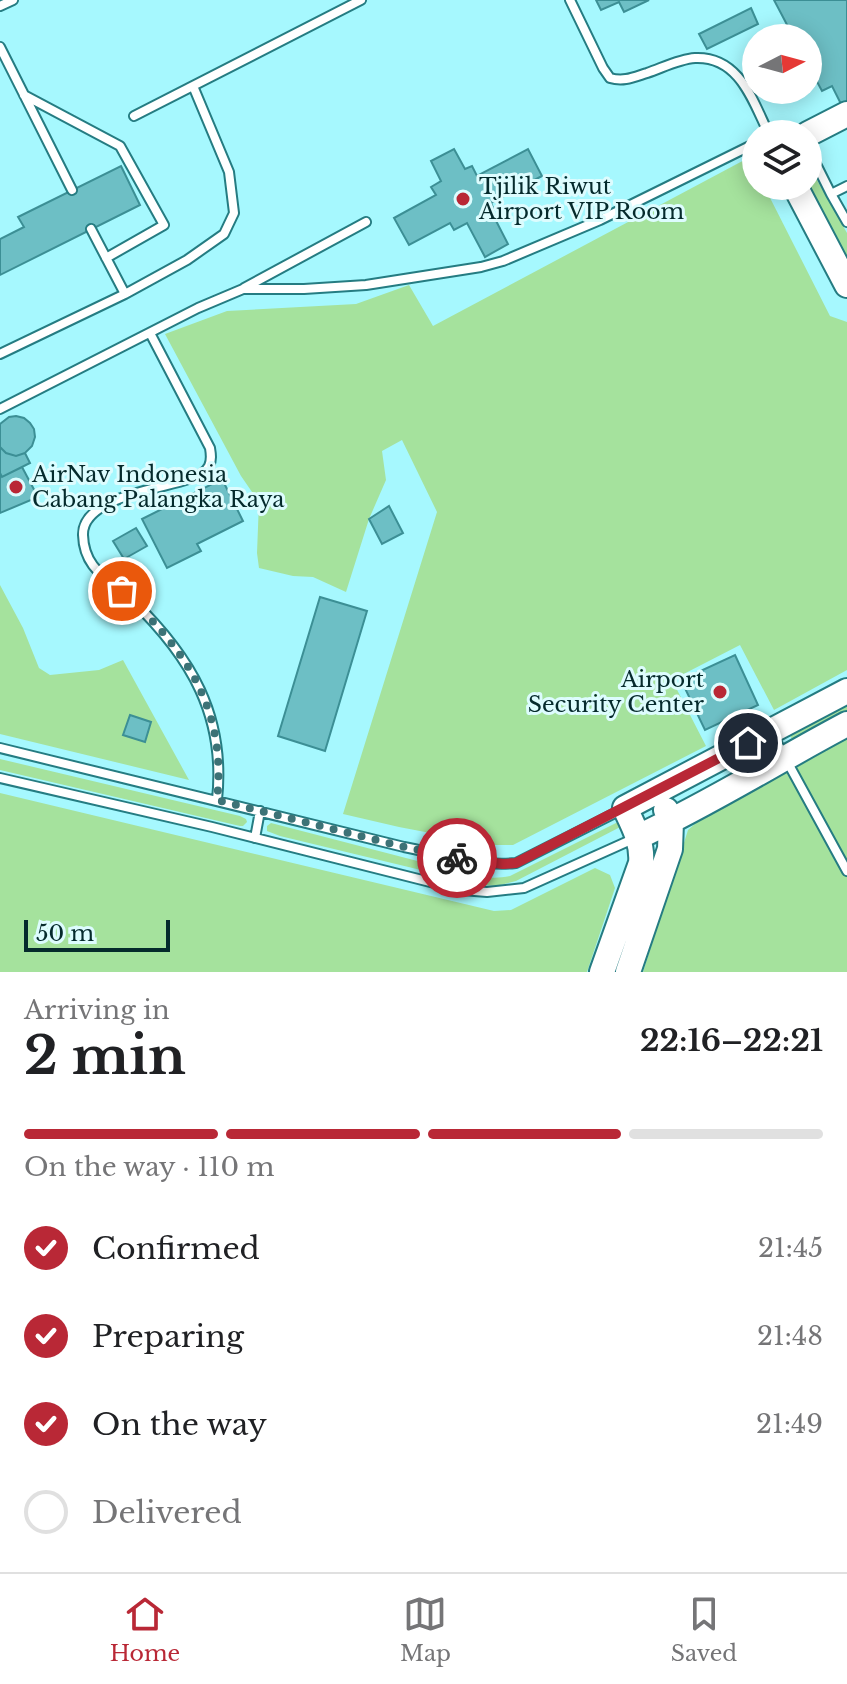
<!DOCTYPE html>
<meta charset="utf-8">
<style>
body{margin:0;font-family:"Libre Baskerville",serif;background:#f2f2f2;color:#202124;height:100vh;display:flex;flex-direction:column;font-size:30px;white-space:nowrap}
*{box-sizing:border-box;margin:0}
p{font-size:26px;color:#757577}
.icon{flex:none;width:44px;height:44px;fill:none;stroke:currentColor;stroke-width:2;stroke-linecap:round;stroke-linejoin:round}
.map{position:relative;height:972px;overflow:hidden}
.details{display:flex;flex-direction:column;background:#fff;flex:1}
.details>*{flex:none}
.needle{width:52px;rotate:84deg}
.fabs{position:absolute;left:742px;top:24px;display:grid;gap:16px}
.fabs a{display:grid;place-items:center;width:80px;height:80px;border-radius:50%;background:#fff;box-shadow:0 4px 20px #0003;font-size:40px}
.scale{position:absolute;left:24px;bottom:20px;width:146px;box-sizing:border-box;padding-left:8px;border:4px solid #052a2c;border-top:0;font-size:22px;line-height:28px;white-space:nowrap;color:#052a2c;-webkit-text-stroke:6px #ddfcfe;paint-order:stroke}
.pin{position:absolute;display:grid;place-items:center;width:68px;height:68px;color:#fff;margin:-34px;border:4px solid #fff;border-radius:50%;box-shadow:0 2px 8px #0007}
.courier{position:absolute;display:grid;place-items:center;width:80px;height:80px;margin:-40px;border:6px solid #b92836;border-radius:50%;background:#fff;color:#222;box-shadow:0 2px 10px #0007}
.summary em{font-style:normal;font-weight:800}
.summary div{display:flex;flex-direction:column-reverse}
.summary{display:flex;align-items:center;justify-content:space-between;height:136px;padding:0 24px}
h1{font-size:52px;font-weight:800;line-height:60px}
.bar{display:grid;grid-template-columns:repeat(4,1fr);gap:12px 8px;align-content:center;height:96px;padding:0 24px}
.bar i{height:10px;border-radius:6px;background:#e0e0e0}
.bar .selected{background:#b92836}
.bar p{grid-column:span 4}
ol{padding:0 24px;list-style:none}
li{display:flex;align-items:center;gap:24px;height:88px}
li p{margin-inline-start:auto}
li .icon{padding:8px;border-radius:50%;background:#b92836;color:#fff;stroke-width:4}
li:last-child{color:#757577}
li i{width:44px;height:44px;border:4px solid #e0e0e0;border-radius:50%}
.menu{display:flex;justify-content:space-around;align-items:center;height:112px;border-top:2px solid #e0e0e0;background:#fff;font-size:22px;color:#757577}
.menu a{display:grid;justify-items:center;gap:4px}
.menu .selected{color:#b92836}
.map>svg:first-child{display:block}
</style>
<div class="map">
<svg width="847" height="972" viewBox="0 0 847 972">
<rect width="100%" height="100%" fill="#a6f8fe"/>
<path fill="#a5e29d" d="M750,157L756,169V186H764L830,316L847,322V670L774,710L740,645L672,680L706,746L513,845H493L399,827L343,814L437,512L402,440L382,451L386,480L369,519L346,592L313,577L293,576L259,568L257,553L259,502L241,476L165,334L227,311L356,304L409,285L433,326Z
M808,164L847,233V260L808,186Z
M0,585L23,628L39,668L50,675L99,670L123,660L189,780L0,734Z
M847,699V713L799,738L792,739L788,732Z
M847,739V972H643L688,830L697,822Z
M0,759L240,816L246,819L247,822L243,826H240L0,770Z
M0,793L494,911L511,910L595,868L610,875L615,888L587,972H0Z
M620,821L626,824L516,881L497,886L483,885L280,836L267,831V826L271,823L456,871C475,876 491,880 510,876Z"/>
<path fill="#6dbfc5" stroke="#3c8f95" stroke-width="2" d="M596,0H649L624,12L619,2L601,10Z
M774,0H847V106L843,108L832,86L822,91L808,65V38H794Z
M751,8L758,24L707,49L699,34Z
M454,149L465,169L472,166L477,176L528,149L542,176L491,203L494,210L491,211L508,244L485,257L467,223L454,230L450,223L409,245L394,218L436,195L431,187L441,181L431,161Z
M121,166L140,205L0,275V239L24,227L18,217Z
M16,416L24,418L30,423L34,429L35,437L32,446L25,453L16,456L6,453L0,447V424L9,417Z
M0,447L6,453L16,456L25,453L30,463L2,477L0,473Z
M22,467L38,497L0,513V473L2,477Z
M222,479L243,521L197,544L201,551L167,568L142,519Z
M389,506L403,533L382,544L369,519Z
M136,528L147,546L124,559L113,541Z
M320,597L367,611L325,751L278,736Z
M735,655L758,705L705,730L681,680Z
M130,715L151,722L145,742L123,735Z"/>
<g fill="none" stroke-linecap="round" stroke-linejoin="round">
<defs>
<path id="service" d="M570,0L603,68L610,78C624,82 634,77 647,73C662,68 679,59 695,58C740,56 753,102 769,134
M0,6L13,0
M0,47L72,190
M24,95L120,146L164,225L106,258
M134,116L361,0
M808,142L816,164L831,194L847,186
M831,194L847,222
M91,229L125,294
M244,288L366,222
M150,333L210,448C211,454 212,460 209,466C205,474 197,476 189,479C161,489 82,497 83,535C84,571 111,579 132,600C191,657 226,716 217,800
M0,354L125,294L187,260L224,234L234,213L229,172L193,86
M0,409L198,308L243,289H304L366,285L481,267L503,261L600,220L756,143
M771,732L847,871
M0,748L404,847C440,854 479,867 516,863L621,810
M0,778L212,827L462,890L487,892L524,888L633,839
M255,838L260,811"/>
<path id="secondary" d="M808,134L847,114
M795,186L847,285
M638,837C709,804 777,761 847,724
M602,972L641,863C643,843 633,825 625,808L847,691
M628,972L670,849L671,822L666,810"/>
</defs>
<use href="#service" stroke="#257c82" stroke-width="12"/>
<use href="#secondary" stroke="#257c82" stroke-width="28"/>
<use href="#service" stroke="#fff" stroke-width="8"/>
<use href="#secondary" stroke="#fff" stroke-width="24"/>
</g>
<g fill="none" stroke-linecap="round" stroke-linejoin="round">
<path stroke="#3d7276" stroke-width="8" stroke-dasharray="0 14.4" d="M122,591C186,649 227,710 217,800L404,847L457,858"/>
<path stroke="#b92836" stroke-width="10" d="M457,858L503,864L516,863L748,743"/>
</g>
<g fill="#b92836" stroke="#ddfcfe" stroke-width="3">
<circle cx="463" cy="199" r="8"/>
<circle cx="16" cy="487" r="8"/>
<circle cx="720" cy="692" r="8"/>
</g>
<g text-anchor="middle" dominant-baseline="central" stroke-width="6" stroke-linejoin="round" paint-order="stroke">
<g font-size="22" fill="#052a2c" stroke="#ddfcfe" text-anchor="start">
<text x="479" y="186">Tjilik Riwut<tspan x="479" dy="25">Airport VIP Room</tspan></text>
<text x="32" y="474">AirNav Indonesia<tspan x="32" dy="25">Cabang Palangka Raya</tspan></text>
<text x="704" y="679" text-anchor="end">Airport<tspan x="704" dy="25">Security Center</tspan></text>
</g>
</g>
</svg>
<div class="fabs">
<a><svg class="needle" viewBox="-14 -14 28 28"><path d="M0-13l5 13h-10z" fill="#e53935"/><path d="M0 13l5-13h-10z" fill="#757577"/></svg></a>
<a><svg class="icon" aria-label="layers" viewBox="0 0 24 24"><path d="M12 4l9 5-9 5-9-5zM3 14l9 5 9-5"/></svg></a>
</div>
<div class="scale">50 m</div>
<div class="pin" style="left:122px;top:591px;background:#ea580c"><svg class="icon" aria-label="bag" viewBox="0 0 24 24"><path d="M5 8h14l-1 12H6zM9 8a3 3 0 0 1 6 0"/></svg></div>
<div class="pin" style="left:748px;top:743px;background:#1f2937"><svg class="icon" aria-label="home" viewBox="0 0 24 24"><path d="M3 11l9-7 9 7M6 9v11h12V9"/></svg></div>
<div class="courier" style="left:457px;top:858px"><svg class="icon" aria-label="bike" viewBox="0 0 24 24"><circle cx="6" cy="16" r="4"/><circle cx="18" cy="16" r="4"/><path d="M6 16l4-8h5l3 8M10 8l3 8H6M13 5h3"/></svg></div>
</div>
<section class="details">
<div class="summary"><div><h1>2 min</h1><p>Arriving in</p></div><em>22:16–22:21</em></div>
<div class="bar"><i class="selected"></i><i class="selected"></i><i class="selected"></i><i></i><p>On the way · 110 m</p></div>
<ol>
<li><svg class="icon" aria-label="check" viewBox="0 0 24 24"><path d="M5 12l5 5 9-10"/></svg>Confirmed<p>21:45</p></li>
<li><svg class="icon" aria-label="check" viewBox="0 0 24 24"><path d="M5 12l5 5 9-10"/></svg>Preparing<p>21:48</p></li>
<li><svg class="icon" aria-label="check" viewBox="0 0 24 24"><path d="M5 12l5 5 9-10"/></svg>On the way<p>21:49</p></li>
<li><i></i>Delivered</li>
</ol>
</section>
<nav class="menu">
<a class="selected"><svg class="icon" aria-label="home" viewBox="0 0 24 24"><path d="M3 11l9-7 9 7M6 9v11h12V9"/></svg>Home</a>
<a><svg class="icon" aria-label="map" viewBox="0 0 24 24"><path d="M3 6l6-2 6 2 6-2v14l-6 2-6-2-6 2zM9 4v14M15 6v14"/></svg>Map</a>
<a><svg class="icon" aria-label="saved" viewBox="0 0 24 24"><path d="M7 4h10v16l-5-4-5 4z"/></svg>Saved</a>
</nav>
